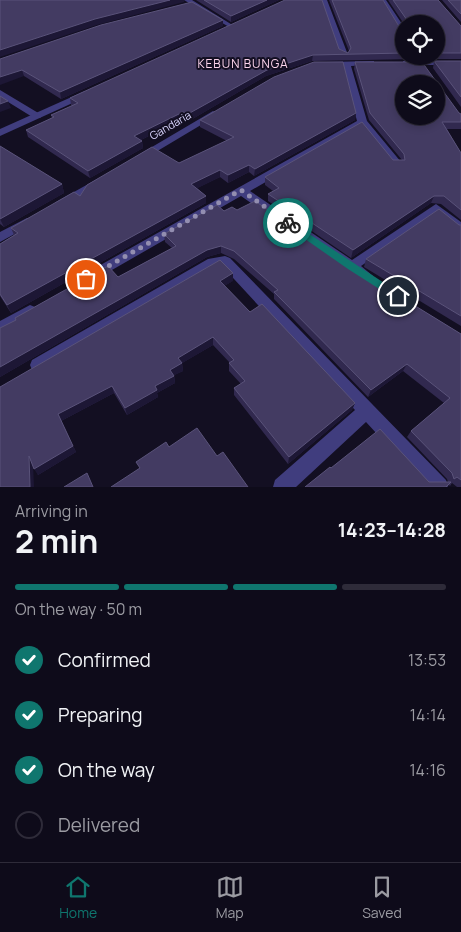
<!DOCTYPE html>
<meta charset="utf-8">
<style>
body{margin:0;font-family:Manrope,sans-serif;background:#171423;color:#f1f3f6;height:100vh;display:flex;flex-direction:column;font-size:19px;white-space:nowrap}
*{box-sizing:border-box;margin:0}
p{font-size:16px;color:#9b9ba2}
.icon{flex:none;width:28px;height:28px;fill:none;stroke:currentColor;stroke-width:2;stroke-linecap:round;stroke-linejoin:round}
.map{position:relative;height:487px;overflow:hidden}
.sheet{display:flex;flex-direction:column;background:#0e0b1a;flex:1}
.sheet>*{flex:none}
.fabs{position:absolute;left:395px;top:15px;display:grid;gap:10px}
.fabs a{display:grid;place-items:center;width:50px;height:50px;border-radius:50%;background:#0e0b1a;box-shadow:0 2px 8px #0003,0 0 0 1px #2e2b39;font-size:25px}
.pin{position:absolute;display:grid;place-items:center;width:42px;height:42px;color:#fff;margin:-21px;border:2px solid #fff;border-radius:50%;box-shadow:0 1px 5px #0007}
.courier{position:absolute;display:grid;place-items:center;width:50px;height:50px;margin:-25px;border:4px solid #0f766e;border-radius:50%;background:#fff;color:#222;box-shadow:0 1px 6px #0007}
.summary em{font-style:normal;font-weight:700}
.summary div{display:flex;flex-direction:column-reverse}
.summary{display:flex;align-items:center;justify-content:space-between;height:85px;padding:0 15px}
h1{font-size:32px;font-weight:700;line-height:38px}
.bar{display:grid;grid-template-columns:repeat(4,1fr);gap:8px 5px;align-content:center;height:60px;padding:0 15px}
.bar i{height:6px;border-radius:4px;background:#2e2b39}
.bar .selected{background:#0f766e}
.bar p{grid-column:span 4}
ol{padding:0 15px;list-style:none}
li{display:flex;align-items:center;gap:15px;height:55px}
li p{margin-inline-start:auto}
li .icon{padding:5px;border-radius:50%;background:#0f766e;color:#fff;stroke-width:4}
li:last-child{color:#9b9ba2}
li i{width:28px;height:28px;border:2px solid #2e2b39;border-radius:50%}
.tabs{display:flex;justify-content:space-around;align-items:center;height:70px;border-top:1px solid #2e2b39;background:#0e0b1a;font-size:14px;color:#9b9ba2}
.tabs a{display:grid;justify-items:center;gap:2px}
.tabs .selected{color:#0f766e}
.map>svg:first-child{display:block}
</style>
<div class="map">
<svg width="461" height="487" viewBox="0 0 461 487">
<rect width="100%" height="100%" fill="#130f22"/>
<g fill="none" stroke-linecap="round" stroke-linejoin="round">
<path fill="#403d7e" fill-rule="evenodd" d="M184,0H192L234,26L229,27Z
M321,0H327L348,55L347,57L340,55Z
M380,0H386L404,27V35L400,33Z
M374,61V65H371L351,66L367,121L401,162L402,164L401,166H393L361,127L250,191L352,260L436,204L461,222V232L457,231L436,214L361,266L373,276L371,279L366,281L346,270L241,196L98,278H88L86,275L88,272L357,121L343,66H326L322,64L326,62Z
M403,61H461V65H403Z
M0,90L40,114L42,116L40,118H34L0,97Z
M213,111L218,114L216,116L144,159L140,160L135,157Z
M99,178L104,181L103,183L66,205L62,206L56,202Z
M27,218L31,219L33,222L31,225L0,242V232Z
M225,256L230,258L446,480L448,487H426L366,422L296,487H273L275,480L355,410L222,266H216L44,370L38,372L32,370L30,365L32,360L208,259Z
M30,305L35,307L37,311L35,315L0,334V321Z"/>
<path fill="#403d7e" fill-rule="evenodd" d="M85,91L89,94L88,96L0,136V129Z"/>
</g>
<path fill="#31294f" d="M196,0H279L231,22Z
M329,0H383L400,28L404,29V56H416L414,59L312,61L266,76L189,121L184,118L141,140L142,141L143,148L90,178L28,137L26,130L52,118L51,115L72,106L71,105L70,98L339,49L348,53L349,51Z
M388,0H438L461,26V59H426L424,56H436V24H404Z
M442,0H461V22Z
M223,26L61,99L24,76L0,59Z
M434,61H461V107L433,68Z
M355,62L461,114V129H447L461,153V220L441,204L431,203L351,258L268,201V194L273,191L265,185V177L393,160H402L369,120L354,69Z
M356,113L355,120L254,176L249,172L228,183L220,177L197,188L206,196V203L11,313L0,296V244L14,235L11,228L80,196L179,163L227,141L200,127V120Z
M0,146L62,184L64,193L4,227L0,224Z
M237,210L347,264L461,334V487H457L452,483L450,486L449,485L447,487L331,468L429,482H448L447,479L407,437L411,431L444,403L403,371L368,397L274,299V294L234,259L221,253L207,257L0,377V328L118,277L172,248L165,242L164,234L224,211Z
M459,225H461V326L364,267L366,259Z
M233,281L224,286L250,312L355,403L352,410L288,464L234,395V388L241,384L229,371V363H230L213,345L182,363L183,371L174,375L175,383L157,393L158,397L127,415L114,393L61,421L76,452L38,475L0,387Z"/>
<path fill="#1d1735" d="M170,0H184V2L97,25L0,57V50L95,19Z
M267,0H279L231,22V16Z
M223,20V26L61,99L60,92Z
M313,55L312,61L266,76L189,121L188,114L267,70Z
M22,70L24,76L0,85V77Z
M8,101L11,108L0,112V104Z
M183,112L184,118L135,143L134,136Z
M356,113L355,120L254,176L255,169Z
M142,141L143,148L90,178L88,171Z
M249,165V172L228,183V175Z
M220,170V177L192,191L191,184Z
M62,184L64,193L4,227L0,219Z
M206,196V203L11,313L7,305Z
M434,196L431,203L351,258L353,250Z
M221,246V253L207,257L0,377V367L207,250Z
M233,273V281L220,288V281Z
M213,337V345L179,365L178,358Z
M182,363L183,371L171,377L170,370Z
M407,364L403,371L368,397L371,390Z
M174,376L175,383L157,393L158,397L127,415L125,408L155,386Z
M112,386L114,393L61,421L58,414Z
M355,403L352,410L288,464L289,457Z
M73,446L76,452L38,475L34,469Z
M29,456L33,463L34,487H30Z"/>
<path fill="#433b62" stroke="#5a537a" fill-rule="evenodd" d="M0,0H170L95,19L0,50Z
M204,0H267L231,16Z
M285,0H322L339,49L348,53L351,48L332,0H383L400,28L404,29V53L313,55L267,70L188,114L183,112L134,136L142,141L88,171L26,130L54,117L51,115L78,103L70,98Z
M393,0H438L461,26V53H436V24H407V20Z
M448,0H461V14Z
M192,2L223,20L60,92L22,70L0,77V59L101,25Z
M434,61H461V97Z
M314,62H343L356,113L255,169L249,165L228,175L220,170L191,184L206,196L7,305L0,294V244L18,233L11,228L74,192L80,196L87,185L152,147L179,163L234,137L200,120L274,77Z
M355,62H422L459,113L461,114V122H442L461,153V210L444,196H434L353,250L268,194L279,188L265,177L362,122L393,160H405L404,154L370,113ZM404,84H436V116H404Z
M0,96L8,101L0,104Z
M0,146L62,184L0,219Z
M255,201L347,264L461,334V480L457,477L454,479L452,473L411,431L450,398L407,364L371,390L274,292L278,290L234,251L221,246L207,250L0,367V328L16,320L15,318L108,266L118,277L176,246L164,234L217,205L224,211L232,207L237,210Z
M439,209L459,225H461V316L366,259Z
M220,260L233,273L220,281L250,312L262,304L355,403L289,457L234,388L245,381L229,363L234,360L213,337L178,358L182,363L170,370L174,376L155,386L157,390L125,408L112,386L58,414L73,446L34,469L29,456L30,487H0V387Z
M197,428L217,456L223,452L248,487H111L140,468L136,462L166,442L169,447Z
M380,429L429,482H451L446,487H305L330,467L331,468Z
M87,473L93,487H64Z"/>
<path fill="#0f766e" d="M288,220L401,294V299H395L348,269L285,225L284,223Z"/>
<g fill="none" stroke-linecap="round" stroke-linejoin="round">
<path stroke="#938eb0" stroke-width="5" stroke-dasharray="0 9" d="M86,279L241,190L288,223"/>
</g>
<g text-anchor="middle" dominant-baseline="central" stroke-width="4" stroke-linejoin="round" paint-order="stroke">
<g font-size="11" fill="#d8d3fc" stroke="#130f22">
<text transform="translate(170 125) rotate(-30)">Gandaria</text>
</g>
<g font-size="12" letter-spacing="1" fill="#fdd5ed" stroke="#130f22">
<text x="243" y="63">KEBUN BUNGA</text>
</g>
</g>
</svg>
<div class="fabs">
<a><svg class="icon" aria-label="locate" viewBox="0 0 24 24"><circle cx="12" cy="12" r="6"/><path d="M12 2v4M12 18v4M2 12h4M18 12h4"/></svg></a>
<a><svg class="icon" aria-label="layers" viewBox="0 0 24 24"><path d="M12 4l9 5-9 5-9-5zM3 14l9 5 9-5"/></svg></a>
</div>
<div class="pin" style="left:86px;top:279px;background:#ea580c"><svg class="icon" aria-label="bag" viewBox="0 0 24 24"><path d="M5 8h14l-1 12H6zM9 8a3 3 0 0 1 6 0"/></svg></div>
<div class="pin" style="left:398px;top:296px;background:#1f2937"><svg class="icon" aria-label="home" viewBox="0 0 24 24"><path d="M3 11l9-7 9 7M6 9v11h12V9"/></svg></div>
<div class="courier" style="left:288px;top:223px"><svg class="icon" aria-label="bike" viewBox="0 0 24 24"><circle cx="6" cy="16" r="4"/><circle cx="18" cy="16" r="4"/><path d="M6 16l4-8h5l3 8M10 8l3 8H6M13 5h3"/></svg></div>
</div>
<section class="sheet">
<div class="summary"><div><h1>2 min</h1><p>Arriving in</p></div><em>14:23–14:28</em></div>
<div class="bar"><i class="selected"></i><i class="selected"></i><i class="selected"></i><i></i><p>On the way · 50 m</p></div>
<ol>
<li><svg class="icon" aria-label="check" viewBox="0 0 24 24"><path d="M5 12l5 5 9-10"/></svg>Confirmed<p>13:53</p></li>
<li><svg class="icon" aria-label="check" viewBox="0 0 24 24"><path d="M5 12l5 5 9-10"/></svg>Preparing<p>14:14</p></li>
<li><svg class="icon" aria-label="check" viewBox="0 0 24 24"><path d="M5 12l5 5 9-10"/></svg>On the way<p>14:16</p></li>
<li><i></i>Delivered</li>
</ol>
</section>
<nav class="tabs">
<a class="selected"><svg class="icon" aria-label="home" viewBox="0 0 24 24"><path d="M3 11l9-7 9 7M6 9v11h12V9"/></svg>Home</a>
<a><svg class="icon" aria-label="map" viewBox="0 0 24 24"><path d="M3 6l6-2 6 2 6-2v14l-6 2-6-2-6 2zM9 4v14M15 6v14"/></svg>Map</a>
<a><svg class="icon" aria-label="saved" viewBox="0 0 24 24"><path d="M7 4h10v16l-5-4-5 4z"/></svg>Saved</a>
</nav>
